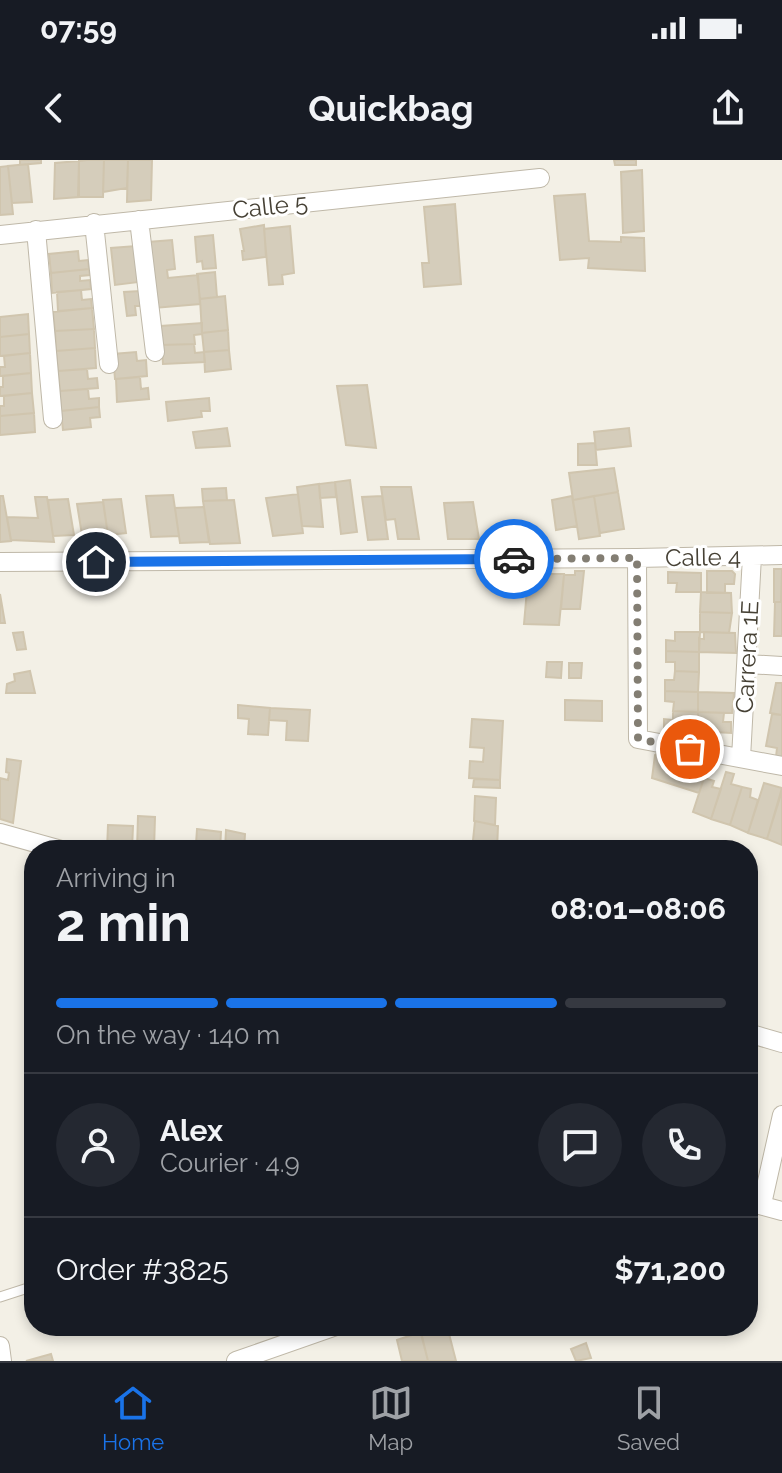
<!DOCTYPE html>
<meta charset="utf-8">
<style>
body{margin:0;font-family:Raleway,sans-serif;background:#242831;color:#f1f3f6;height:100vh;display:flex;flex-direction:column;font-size:30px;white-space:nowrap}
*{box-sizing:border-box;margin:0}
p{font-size:26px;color:#9ea1a6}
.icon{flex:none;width:44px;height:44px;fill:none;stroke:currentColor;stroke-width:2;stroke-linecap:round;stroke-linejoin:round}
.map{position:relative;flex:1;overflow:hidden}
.details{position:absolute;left:24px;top:680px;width:734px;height:496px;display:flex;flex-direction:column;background:#171b24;border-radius:32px;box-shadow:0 4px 12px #0003}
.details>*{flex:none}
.pin{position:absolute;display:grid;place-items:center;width:68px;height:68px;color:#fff;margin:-34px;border:4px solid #fff;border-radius:50%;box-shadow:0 2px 8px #0007}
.courier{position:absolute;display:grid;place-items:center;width:80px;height:80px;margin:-40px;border:6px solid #1a73e8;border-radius:50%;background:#fff;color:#222;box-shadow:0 2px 10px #0007}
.summary em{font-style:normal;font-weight:700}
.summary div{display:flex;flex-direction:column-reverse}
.summary{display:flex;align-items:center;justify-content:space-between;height:136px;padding:0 32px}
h1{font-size:52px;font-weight:700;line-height:60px}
.bar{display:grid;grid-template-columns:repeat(4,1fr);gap:12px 8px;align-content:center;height:96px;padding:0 32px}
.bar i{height:10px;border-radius:6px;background:#363941}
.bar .current{background:#1a73e8}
.bar p{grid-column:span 4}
.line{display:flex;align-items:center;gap:20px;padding:0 32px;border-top:2px solid #363941}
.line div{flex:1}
.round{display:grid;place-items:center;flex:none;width:84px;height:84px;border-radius:42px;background:#242831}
.status{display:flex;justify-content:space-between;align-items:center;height:56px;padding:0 40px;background:#171b24;direction:ltr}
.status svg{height:22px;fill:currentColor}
header{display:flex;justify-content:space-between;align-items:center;height:104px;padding:0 32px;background:#171b24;font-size:36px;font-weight:700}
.menu{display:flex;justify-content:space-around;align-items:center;height:112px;border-top:2px solid #363941;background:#171b24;font-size:22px;color:#9ea1a6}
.menu a{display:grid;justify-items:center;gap:4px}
.menu .current{color:#1a73e8}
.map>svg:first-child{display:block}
</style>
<div class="status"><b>07:59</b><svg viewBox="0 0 49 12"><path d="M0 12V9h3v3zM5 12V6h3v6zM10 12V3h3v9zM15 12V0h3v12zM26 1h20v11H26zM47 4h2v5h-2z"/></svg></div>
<header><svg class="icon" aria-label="back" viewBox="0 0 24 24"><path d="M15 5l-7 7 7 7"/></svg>Quickbag<svg class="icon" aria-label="share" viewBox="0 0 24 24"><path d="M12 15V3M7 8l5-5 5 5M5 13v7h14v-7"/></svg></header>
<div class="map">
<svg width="782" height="1201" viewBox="0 0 782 1201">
<rect width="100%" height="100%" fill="#f3f0e6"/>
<path fill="#d5cdbb" stroke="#d0c5ae" stroke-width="2" d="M20,0H41V3L20,5Z
M87,0H104L103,37H78L79,1Z
M104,0H128L127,28L103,32Z
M128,0H152L151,40L127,42Z
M614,0H636V5H615Z
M79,1V37L54,39L55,3Z
M28,4L32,42L12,43L8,6Z
M8,6L13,54L0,55V7Z
M642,10L644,71L623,73L621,12Z
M585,34L589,81L621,82V77L644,78L645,111L588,108L589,98L560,100L554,36Z
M455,44L461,124L424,127L422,103H429L424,47Z
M264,65L266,97L243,100L242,91H244L240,69Z
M290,66L294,113L282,115L283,124L269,125L264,69Z
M213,75L216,108L203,109L202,101L197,102L195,77Z
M172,80L175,109L167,110L168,118L198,115L200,144L154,148L148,82Z
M136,86L139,122L115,125L111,88Z
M78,91L79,101L88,100L89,109L51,113L49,94Z
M89,109L90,115L80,116V121L90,120L91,129L52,133L51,113Z
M215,112L217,137L200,139L197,114Z
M81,130L82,140L91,139L92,148L58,151L57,132Z
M140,131L141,146H135L136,155L127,156L124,132Z
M225,136L228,170L202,173L200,139Z
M92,148L94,169L55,171L53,152Z
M28,154L29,174L0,177V157Z
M202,163V174L194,175L195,184L162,185L161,166Z
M94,169L95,188L56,191L55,171Z
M228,170L229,190L204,192L202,173Z
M29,174L30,193L0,196V177Z
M194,184L195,193L204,192L205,202L163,204L162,185Z
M95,188L96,208L58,211L56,191Z
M229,190L231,209L205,212L204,192Z
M136,192L137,201L146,200L147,216L115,219L113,194Z
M30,193L31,213L0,216V207H5L4,196Z
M87,209L88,219L97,218L98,228L60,231L58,211Z
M31,213L32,233L0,236V227H3V216Z
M140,217L141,229L148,228L149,239L117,242L116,219Z
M367,225L376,288L346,285L337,226Z
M88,229L89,239L99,238V247L61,251L60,231Z
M32,233L34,253L0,256V246H4V236Z
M209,238L210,251H201L202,257L168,261L166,242Z
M99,247L100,257L90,258L91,267L63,270L61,251Z
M34,253L35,272L0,275V256Z
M227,268L230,286L196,288L193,272Z
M629,268L631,286L596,290L594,272Z
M595,283L597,305H578V284Z
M614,308L618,332L573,340L569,313Z
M350,320L357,372L341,374L335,322Z
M335,322L336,337L320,338L319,324Z
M319,324L323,367L302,366L297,327Z
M381,327H411L419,379H398L395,359L386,360Z
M226,328L227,340L203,341L202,329Z
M618,332L624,369L600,373L594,336Z
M298,334L303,373L273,376L266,338Z
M173,335L179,376L151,377L146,336Z
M0,336H3L11,381L0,382Z
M382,336L388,379L368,380L362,337Z
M572,336L577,366L556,370L552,340Z
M594,336L600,376L579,379L573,340Z
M35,337H47L54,382L11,380L7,357L38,358Z
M68,339L74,375L53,376L48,340Z
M121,339L126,373L108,375L103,340Z
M234,340L240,383L210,384L203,341Z
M103,342L108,375H82L77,344Z
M473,342L479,379H448L444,343Z
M204,347L209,382L180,383L175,348Z
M774,409H782L781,442H774Z
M575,411H584L580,449H561L564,415H575Z
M707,411H732L735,414L734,424H725V433H707Z
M668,412L701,413V432H676L677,423H668Z
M545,414H564L559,465L524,464L528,418L545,417Z
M701,432L731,433L732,453L700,452Z
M0,434L5,463H0Z
M775,442H782V476H774Z
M700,452L732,453L729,473L700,472Z
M23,472L26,489L17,490L13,473Z
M675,472H700L699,492L666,491V480L675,481Z
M704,472L735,473L736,493L699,492V478L704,479Z
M666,491L699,492V512L675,511V502H666Z
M547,502H562L561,518L546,517Z
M569,503H582L581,518H569Z
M30,511L35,533H6L7,524L15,521L14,514Z
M675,511L699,512L698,532L665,531V520H674Z
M776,523H782V555L770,553Z
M665,531L698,532V552L673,551L674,542L665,541Z
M698,532L734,533L732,553L698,552Z
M565,540L602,541V561L565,560Z
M238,545L270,548L268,575L248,574L249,559L238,558Z
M270,548L310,550L308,581L286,580L287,561L269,560Z
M673,551L698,552L697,571L664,570V559L673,560Z
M698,552L724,553L723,562H731V573L697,571Z
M772,554L782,555V598L776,597L777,588L766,586Z
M472,559L503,561L500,620L469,618L470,601L483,602L484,588L470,587Z
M659,592L679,598L678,605L706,613L699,633L652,618L655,595Z
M7,599L21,601L13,663L0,659V618L8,620L9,613L6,612Z
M726,612L734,614L731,624L742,627L730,665L711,659Z
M704,618L714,621L712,627L721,629L711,659L693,652Z
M474,619L500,620V628L473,627Z
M764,623L782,628L767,679L748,673Z
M742,627L751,629L750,637L758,640L748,673L730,665Z
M782,631V685L767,679Z
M475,636L496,638L495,665L474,661Z
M138,656L155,657L154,690H137Z
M475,661L498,666L497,690H472Z
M108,665L133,666L132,690H107Z
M197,669L221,672L220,690H205V685L196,684Z
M226,670L245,674L244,690H225Z
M181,682L196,684V690H181Z
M748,1062H751L750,1089H748Z
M447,1166L456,1201H428L421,1174Z
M421,1172L428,1201H402L397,1180Z
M586,1183L591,1198L576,1201L571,1189Z
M51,1194L53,1201H26Z"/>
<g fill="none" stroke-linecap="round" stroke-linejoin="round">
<defs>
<path id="lane" d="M0,1137L34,1126"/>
<path id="street" d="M139,60L155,192
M94,63L109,204
M36,70L53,259
M0,75L540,18
M637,398L638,579L782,606
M0,402L637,398L782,395
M747,504L782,506
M741,598L752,396
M0,673L61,690
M748,873L782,883
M748,1042L782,1051
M762,1044L782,955
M0,1186L2,1201
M236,1201L336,1166"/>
</defs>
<use href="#lane" stroke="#bfb8a8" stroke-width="11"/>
<use href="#street" stroke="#bfb8a8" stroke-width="20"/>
<use href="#lane" stroke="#fff" stroke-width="9"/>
<use href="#street" stroke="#fff" stroke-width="18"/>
</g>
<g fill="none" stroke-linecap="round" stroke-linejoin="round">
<path stroke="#837e73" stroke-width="8" stroke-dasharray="0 14.4" d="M514,399L637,398L638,579L690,589"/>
<path stroke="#1a73e8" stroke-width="10" d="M96,402L514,399"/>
</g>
<g text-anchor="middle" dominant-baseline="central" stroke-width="6" stroke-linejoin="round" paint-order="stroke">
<g font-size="24" fill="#464135" stroke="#fff">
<text transform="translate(270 46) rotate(-6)">Calle 5</text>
<text transform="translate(703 397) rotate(-1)">Calle 4</text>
<text transform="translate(747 497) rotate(-87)">Carrera 1E</text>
</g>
</g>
</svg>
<div class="pin" style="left:690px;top:589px;background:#ea580c"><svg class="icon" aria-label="bag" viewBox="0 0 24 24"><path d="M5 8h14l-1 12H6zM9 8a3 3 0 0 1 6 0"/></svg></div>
<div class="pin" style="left:96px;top:402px;background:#1f2937"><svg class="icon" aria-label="home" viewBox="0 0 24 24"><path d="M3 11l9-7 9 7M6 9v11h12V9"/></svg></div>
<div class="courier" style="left:514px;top:399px"><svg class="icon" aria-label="car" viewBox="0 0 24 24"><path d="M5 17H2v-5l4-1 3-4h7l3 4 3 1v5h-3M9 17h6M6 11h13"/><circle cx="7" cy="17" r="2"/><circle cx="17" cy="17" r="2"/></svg></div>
<section class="details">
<div class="summary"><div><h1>2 min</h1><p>Arriving in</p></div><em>08:01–08:06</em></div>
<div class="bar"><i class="current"></i><i class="current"></i><i class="current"></i><i></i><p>On the way · 140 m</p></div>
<div class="line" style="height:144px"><a class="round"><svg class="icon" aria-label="person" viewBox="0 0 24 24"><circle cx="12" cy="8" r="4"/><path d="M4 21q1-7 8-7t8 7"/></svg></a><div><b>Alex</b><p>Courier · 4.9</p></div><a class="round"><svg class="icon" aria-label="chat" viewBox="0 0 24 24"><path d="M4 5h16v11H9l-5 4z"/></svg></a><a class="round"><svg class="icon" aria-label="phone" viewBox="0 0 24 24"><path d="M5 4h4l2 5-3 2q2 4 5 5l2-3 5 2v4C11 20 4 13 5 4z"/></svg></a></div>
<div class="line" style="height:104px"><div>Order #3825</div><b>$71,200</b></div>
</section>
</div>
<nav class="menu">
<a class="current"><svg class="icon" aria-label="home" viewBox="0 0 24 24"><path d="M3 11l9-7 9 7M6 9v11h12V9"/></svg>Home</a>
<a><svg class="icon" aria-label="map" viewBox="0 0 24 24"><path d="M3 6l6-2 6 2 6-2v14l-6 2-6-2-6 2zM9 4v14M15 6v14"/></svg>Map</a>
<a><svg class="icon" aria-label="saved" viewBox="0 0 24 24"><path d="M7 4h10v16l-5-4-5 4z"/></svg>Saved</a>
</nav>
